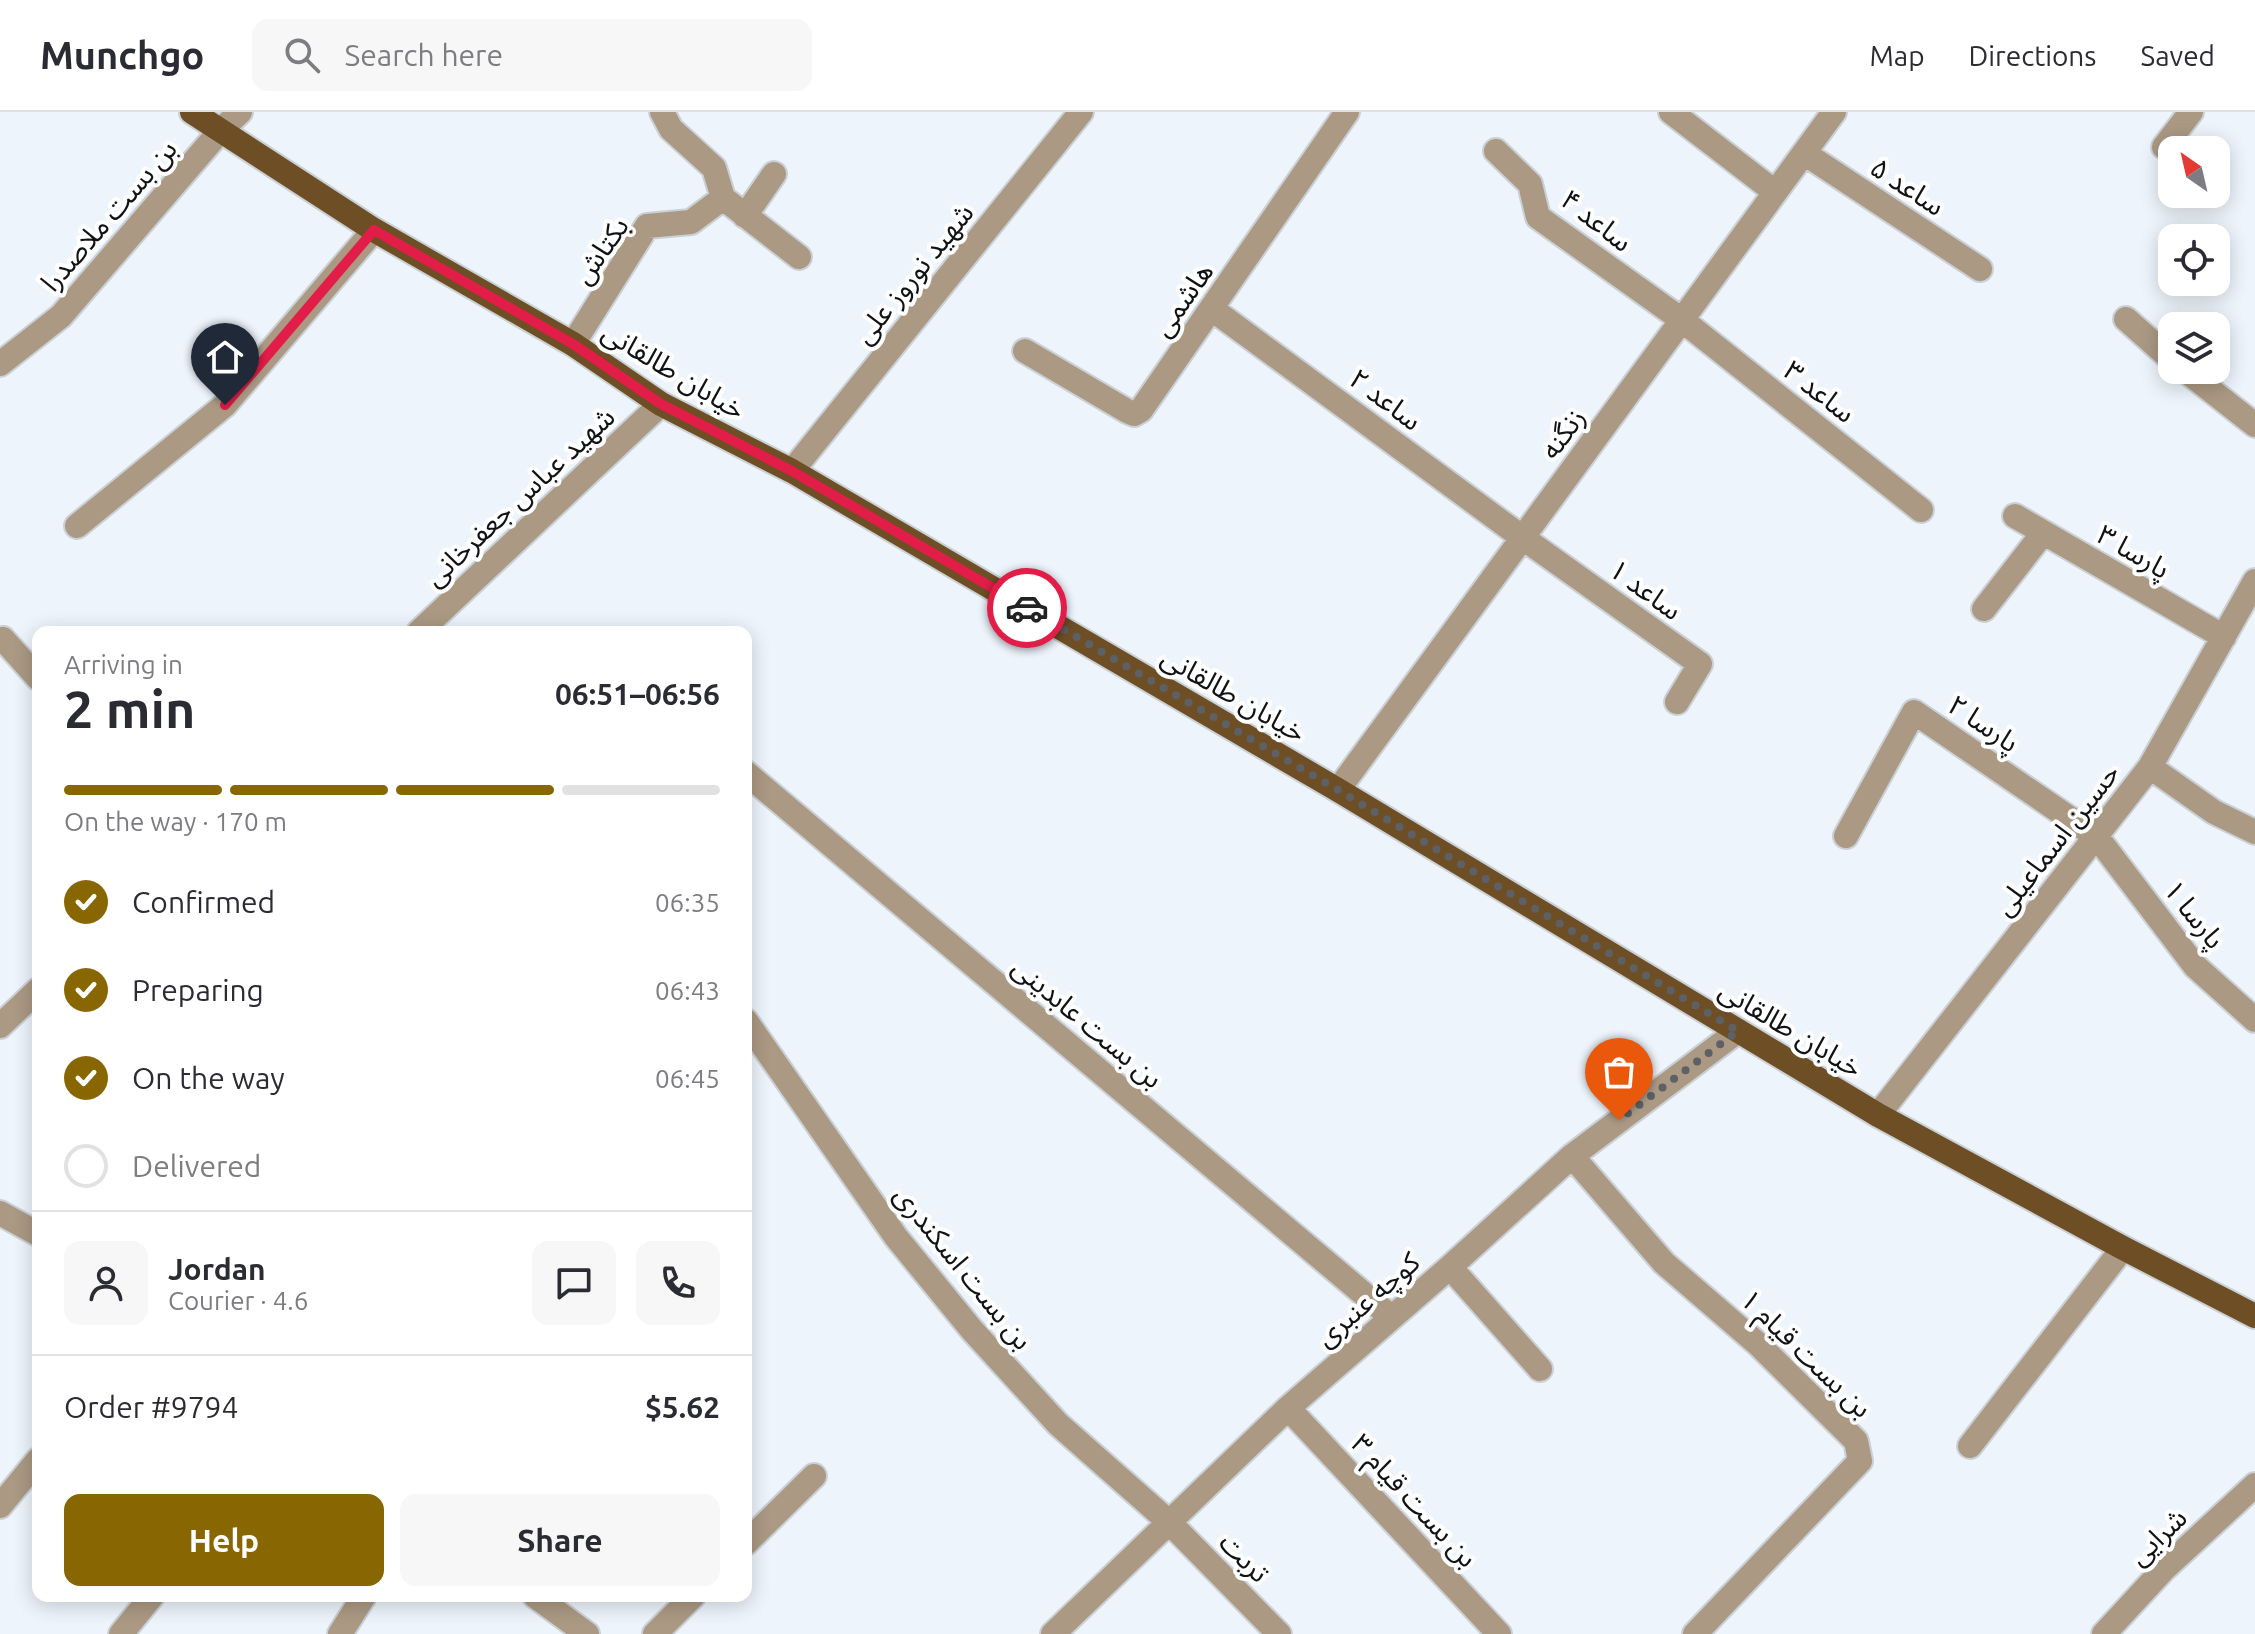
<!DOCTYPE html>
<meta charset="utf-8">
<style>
body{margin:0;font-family:Ubuntu,"Noto Sans Arabic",sans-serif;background:#f7f7f7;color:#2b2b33;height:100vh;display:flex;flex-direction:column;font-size:30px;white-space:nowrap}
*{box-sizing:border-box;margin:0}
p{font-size:26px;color:#7c7c81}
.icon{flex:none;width:44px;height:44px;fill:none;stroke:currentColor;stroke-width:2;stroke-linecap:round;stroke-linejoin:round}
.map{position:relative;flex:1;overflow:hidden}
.drawer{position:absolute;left:32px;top:514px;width:720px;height:976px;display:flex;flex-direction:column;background:#fff;border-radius:16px;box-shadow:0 4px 20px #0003}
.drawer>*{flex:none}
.needle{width:52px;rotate:326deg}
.tools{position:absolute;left:2158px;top:24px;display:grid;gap:16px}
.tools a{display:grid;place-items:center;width:72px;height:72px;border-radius:16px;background:#fff;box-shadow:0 4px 20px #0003;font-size:40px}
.pin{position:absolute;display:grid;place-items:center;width:68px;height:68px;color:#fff;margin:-82px -34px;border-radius:50% 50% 50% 0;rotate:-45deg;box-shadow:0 0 8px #0007}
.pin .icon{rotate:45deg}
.courier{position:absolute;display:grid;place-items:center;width:80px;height:80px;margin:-40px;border:6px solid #e11d48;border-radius:50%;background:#fff;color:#222;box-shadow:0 2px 10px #0007}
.headline em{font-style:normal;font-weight:600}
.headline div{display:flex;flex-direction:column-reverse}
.headline{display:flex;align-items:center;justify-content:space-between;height:136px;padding:0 32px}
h1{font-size:52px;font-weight:600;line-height:60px}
.bar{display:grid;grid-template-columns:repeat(4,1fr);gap:12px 8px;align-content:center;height:96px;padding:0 32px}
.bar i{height:10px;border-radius:6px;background:#e1e1e2}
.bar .on{background:#886702}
.bar p{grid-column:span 4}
.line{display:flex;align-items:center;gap:20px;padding:0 32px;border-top:2px solid #e1e1e2}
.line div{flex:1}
.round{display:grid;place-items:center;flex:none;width:84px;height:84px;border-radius:16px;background:#f7f7f7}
ol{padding:0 32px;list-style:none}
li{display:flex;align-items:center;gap:24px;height:88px}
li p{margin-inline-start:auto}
li .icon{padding:8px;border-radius:50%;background:#886702;color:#fff;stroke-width:4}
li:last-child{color:#7c7c81}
li i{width:44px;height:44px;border:4px solid #e1e1e2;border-radius:50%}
.button{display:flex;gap:16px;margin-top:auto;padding:16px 32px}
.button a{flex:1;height:92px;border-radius:16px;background:#886702;color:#fff;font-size:32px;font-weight:600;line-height:92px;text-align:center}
.button a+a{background:#f7f7f7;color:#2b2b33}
header{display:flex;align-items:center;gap:48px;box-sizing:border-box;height:112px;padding:0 40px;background:#fff;border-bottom:2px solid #e1e1e2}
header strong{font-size:38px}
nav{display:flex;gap:44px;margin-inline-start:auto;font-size:28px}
.search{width:560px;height:72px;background:#f7f7f7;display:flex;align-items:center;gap:20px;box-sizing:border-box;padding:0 28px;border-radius:16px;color:#7c7c81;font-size:30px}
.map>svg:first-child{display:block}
</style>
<header>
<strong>Munchgo</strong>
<div class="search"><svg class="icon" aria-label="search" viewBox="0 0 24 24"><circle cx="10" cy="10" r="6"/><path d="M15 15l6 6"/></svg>Search here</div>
<nav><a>Map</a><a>Directions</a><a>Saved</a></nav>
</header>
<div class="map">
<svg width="2255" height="1522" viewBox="0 0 2255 1522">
<rect width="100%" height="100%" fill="#edf4fb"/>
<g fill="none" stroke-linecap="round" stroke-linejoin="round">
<defs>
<path id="minor" d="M1671,0L1775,80
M2164,35L2191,0
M1496,39L1530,72L1538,105L1682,208L1921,398
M1804,41L1980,157
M723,86L799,145
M745,104L774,62
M1212,197L1523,426L1700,552L1677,590
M2126,207L2172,248
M573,232L647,114L691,110L723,86L714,56L671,17L662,0
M1025,239L1127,299L1134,302L1141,298L1347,0
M0,252L61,204L221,18L240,0
M2185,258L2255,313
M792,359L1081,0
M2015,404L2224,525
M77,414L225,293L374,118
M1984,497L2043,421
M419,520L661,292
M0,529L3,527L38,566
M2150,655L2214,700L2255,720
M746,661L1391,1205
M1338,678L1834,0
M1846,724L1914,600L2097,725L2195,854L2255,908
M746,909L896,1125L972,1218L1058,1312L1169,1410L1279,1522
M0,914L38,878
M1878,1003L2150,655L2255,469
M1572,1044L1664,1151L1759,1233L1856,1329L1860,1349L1695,1522
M0,1101L38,1122
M1450,1155L1540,1257
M1288,1296L1499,1522
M1970,1334L2123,1136
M0,1394L38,1348
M746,1431L814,1364
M535,1484L587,1522
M121,1522L152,1484
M340,1522L364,1484
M655,1522L693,1484
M1053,1522L1288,1296L1450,1155L1572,1044L1738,919
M2104,1522L2163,1458L2255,1373"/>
<path id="major" d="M192,0L374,118L573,232L661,292L792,359L1338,678L1878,1003L2123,1136L2255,1204"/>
</defs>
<use href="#minor" stroke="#cad0d6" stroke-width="28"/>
<use href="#major" stroke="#cad0d6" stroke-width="28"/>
<use href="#minor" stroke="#ab9983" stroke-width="24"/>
<use href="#major" stroke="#6e4f25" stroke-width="24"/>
</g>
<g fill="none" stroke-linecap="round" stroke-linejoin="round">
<path stroke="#5d6165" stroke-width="8" stroke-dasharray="0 14.4" d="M1027,496L1338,678L1738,919L1619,1008"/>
<path stroke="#e11d48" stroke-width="10" d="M225,293L374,118L573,232L661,292L792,359L1027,496"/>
</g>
<g text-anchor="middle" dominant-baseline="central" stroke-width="8" stroke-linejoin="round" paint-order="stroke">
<g font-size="28" fill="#101214" stroke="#fff">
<text transform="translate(1908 74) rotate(33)">ساعد ۵</text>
<text transform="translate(108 103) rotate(-49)">بن بست ملاصدرا</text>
<text transform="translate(1597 108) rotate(38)">ساعد ۴</text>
<text transform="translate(600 138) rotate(-55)">بکتاش</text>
<text transform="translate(913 161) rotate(-51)">شهید نوروز علی</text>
<text transform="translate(1182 187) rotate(-55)">هاشمی</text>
<text transform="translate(674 258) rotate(31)">خیابان طالقانی</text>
<text transform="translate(1820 279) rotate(38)">ساعد ۳</text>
<text transform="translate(1386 287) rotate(37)">ساعد ۲</text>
<text transform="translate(1562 321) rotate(-54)">زنگنه</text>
<text transform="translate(519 384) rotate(-43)">شهید عباس جعفرخانی</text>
<text transform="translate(2134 439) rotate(30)">پارسا ۳</text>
<text transform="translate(1646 477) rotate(36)">ساعد ۱</text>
<text transform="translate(1234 582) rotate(30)">خیابان طالقانی</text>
<text transform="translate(1984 611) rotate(34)">پارسا ۲</text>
<text transform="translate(2056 727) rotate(-52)">حسین اسماعیلی</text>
<text transform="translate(2195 802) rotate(51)">پارسا ۱</text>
<text transform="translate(1088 910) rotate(40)">بن بست عابدینی</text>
<text transform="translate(1791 916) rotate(31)">خیابان طالقانی</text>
<text transform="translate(964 1155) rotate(51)">بن بست اسکندری</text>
<text transform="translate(1367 1187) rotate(-41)">کوچه عنبری</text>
<text transform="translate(1807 1241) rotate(44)">بن بست قیام ۱</text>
<text transform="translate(1415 1388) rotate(47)">بن بست قیام ۳</text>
<text transform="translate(2157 1424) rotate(-44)">شرایی</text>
<text transform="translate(1245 1445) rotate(45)">تربت</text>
</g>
</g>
</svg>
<div class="tools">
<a><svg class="needle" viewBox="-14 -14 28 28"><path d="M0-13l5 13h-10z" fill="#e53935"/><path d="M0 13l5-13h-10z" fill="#7c7c81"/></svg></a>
<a><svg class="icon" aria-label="locate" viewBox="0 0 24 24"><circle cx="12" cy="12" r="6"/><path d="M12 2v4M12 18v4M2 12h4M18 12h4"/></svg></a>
<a><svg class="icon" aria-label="layers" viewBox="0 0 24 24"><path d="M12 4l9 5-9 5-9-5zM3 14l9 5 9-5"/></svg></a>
</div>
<div class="pin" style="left:1619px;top:1008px;background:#ea580c"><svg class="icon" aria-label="bag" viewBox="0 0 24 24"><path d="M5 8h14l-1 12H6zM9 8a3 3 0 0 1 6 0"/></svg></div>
<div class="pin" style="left:225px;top:293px;background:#1f2937"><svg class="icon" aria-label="home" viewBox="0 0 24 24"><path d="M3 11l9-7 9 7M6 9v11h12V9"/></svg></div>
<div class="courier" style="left:1027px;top:496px"><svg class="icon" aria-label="car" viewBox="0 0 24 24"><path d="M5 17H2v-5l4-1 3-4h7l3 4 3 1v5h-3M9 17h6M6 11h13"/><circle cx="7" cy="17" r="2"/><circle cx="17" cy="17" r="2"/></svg></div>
<section class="drawer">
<div class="headline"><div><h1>2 min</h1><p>Arriving in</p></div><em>06:51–06:56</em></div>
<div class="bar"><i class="on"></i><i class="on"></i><i class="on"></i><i></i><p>On the way · 170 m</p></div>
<ol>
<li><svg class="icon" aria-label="check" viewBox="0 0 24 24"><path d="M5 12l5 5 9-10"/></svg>Confirmed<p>06:35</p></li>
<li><svg class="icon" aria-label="check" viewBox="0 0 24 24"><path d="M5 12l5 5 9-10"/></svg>Preparing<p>06:43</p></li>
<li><svg class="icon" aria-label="check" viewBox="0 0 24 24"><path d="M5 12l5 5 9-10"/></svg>On the way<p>06:45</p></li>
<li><i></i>Delivered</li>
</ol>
<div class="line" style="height:144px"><a class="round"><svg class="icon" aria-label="person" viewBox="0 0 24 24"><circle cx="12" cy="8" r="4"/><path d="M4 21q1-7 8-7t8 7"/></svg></a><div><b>Jordan</b><p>Courier · 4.6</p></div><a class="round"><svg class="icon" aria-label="chat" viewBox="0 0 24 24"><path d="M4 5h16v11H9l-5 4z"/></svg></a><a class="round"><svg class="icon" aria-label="phone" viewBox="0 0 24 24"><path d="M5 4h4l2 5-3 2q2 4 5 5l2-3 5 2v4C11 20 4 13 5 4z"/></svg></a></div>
<div class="line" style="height:104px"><div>Order #9794</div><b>$5.62</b></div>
<div class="button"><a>Help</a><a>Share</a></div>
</section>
</div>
